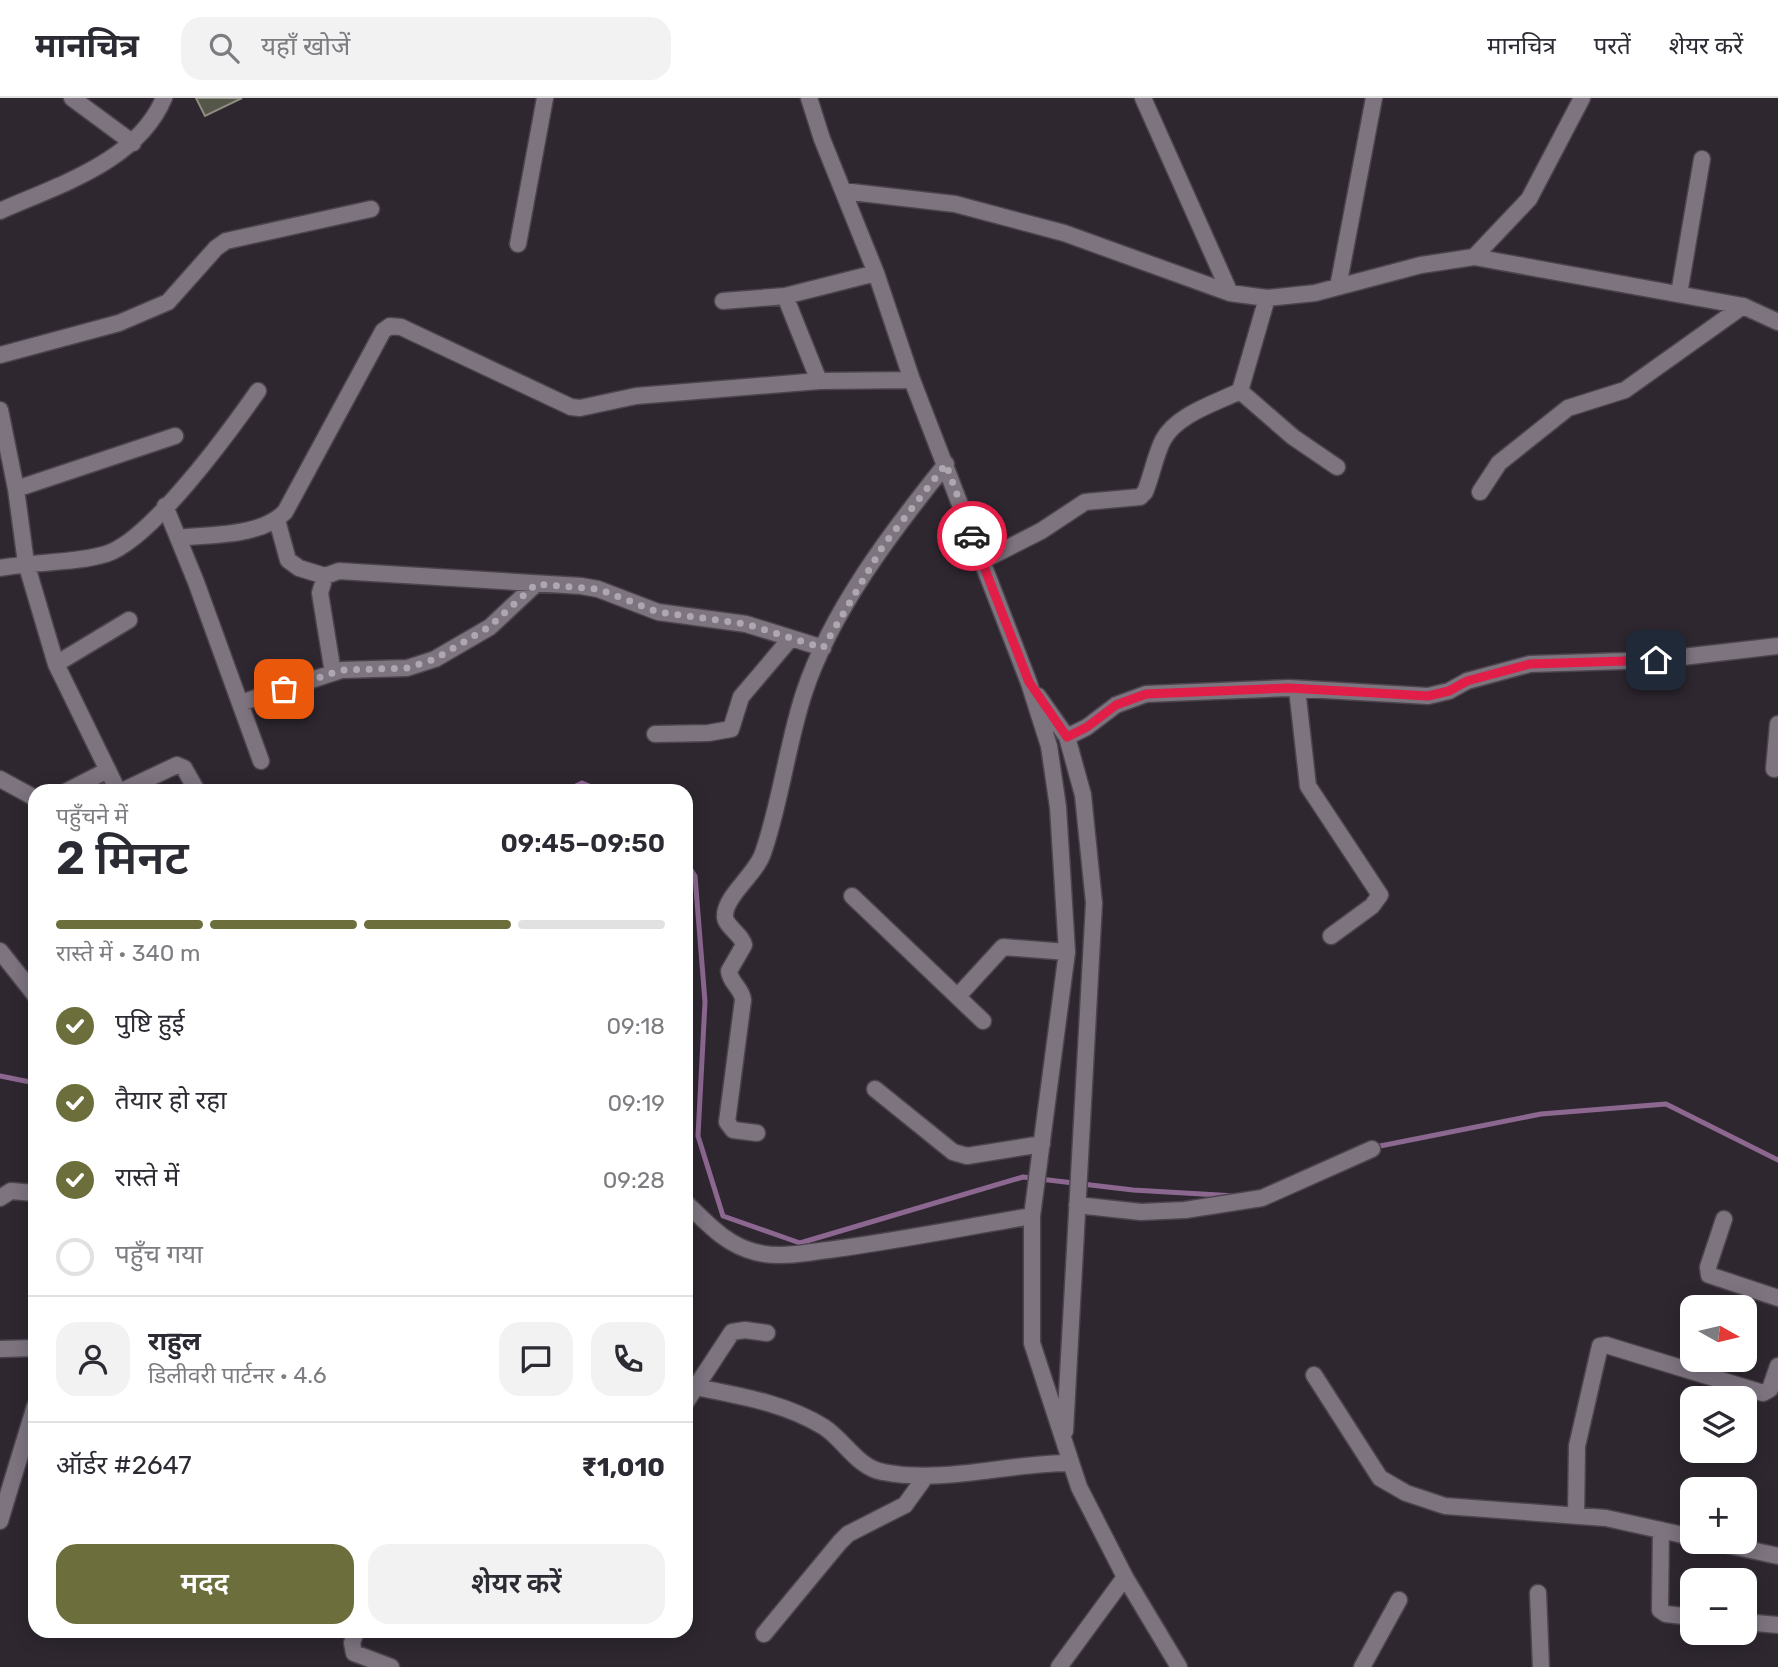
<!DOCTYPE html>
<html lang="hi">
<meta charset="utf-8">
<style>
body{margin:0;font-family:Rubik,"Noto Sans Devanagari",sans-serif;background:#f2f2f3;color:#2b2b33;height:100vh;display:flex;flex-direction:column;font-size:26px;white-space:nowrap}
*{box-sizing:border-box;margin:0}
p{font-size:23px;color:#7c7c81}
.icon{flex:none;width:38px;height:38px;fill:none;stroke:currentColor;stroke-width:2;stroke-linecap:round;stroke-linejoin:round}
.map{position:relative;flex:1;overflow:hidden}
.side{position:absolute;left:28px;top:686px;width:665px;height:854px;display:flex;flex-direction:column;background:#fff;border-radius:21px;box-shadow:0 4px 18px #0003}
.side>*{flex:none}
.needle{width:46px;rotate:98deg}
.controls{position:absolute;left:1680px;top:1197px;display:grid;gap:14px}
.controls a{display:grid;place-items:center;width:77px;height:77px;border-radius:14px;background:#fff;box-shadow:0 4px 18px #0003;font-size:35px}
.pin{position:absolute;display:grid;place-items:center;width:60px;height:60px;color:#fff;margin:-30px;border-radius:14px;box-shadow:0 4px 10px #0006}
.courier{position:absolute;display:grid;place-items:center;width:70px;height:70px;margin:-35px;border:5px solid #e11d48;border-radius:50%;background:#fff;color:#222;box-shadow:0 2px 9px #0007}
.head em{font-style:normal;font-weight:600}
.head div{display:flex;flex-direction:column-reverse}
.head{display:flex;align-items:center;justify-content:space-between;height:119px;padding:0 28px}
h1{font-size:46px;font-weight:600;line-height:52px}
.bar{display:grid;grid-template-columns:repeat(4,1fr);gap:10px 7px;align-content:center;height:84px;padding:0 28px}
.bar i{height:9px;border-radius:5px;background:#e1e1e2}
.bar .current{background:#6c6e3b}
.bar p{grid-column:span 4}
.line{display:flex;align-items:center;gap:18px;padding:0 28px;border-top:2px solid #e1e1e2}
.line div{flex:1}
.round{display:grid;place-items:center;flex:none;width:74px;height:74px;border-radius:21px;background:#f2f2f3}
ol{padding:0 28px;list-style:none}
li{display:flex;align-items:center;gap:21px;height:77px}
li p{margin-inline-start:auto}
li .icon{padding:7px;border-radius:50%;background:#6c6e3b;color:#fff;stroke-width:4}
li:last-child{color:#7c7c81}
li i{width:38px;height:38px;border:4px solid #e1e1e2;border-radius:50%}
.action{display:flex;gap:14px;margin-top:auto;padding:14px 28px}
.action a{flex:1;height:80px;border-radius:21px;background:#6c6e3b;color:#fff;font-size:28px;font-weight:600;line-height:80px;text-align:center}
.action a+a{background:#f2f2f3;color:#2b2b33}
header{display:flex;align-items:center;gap:42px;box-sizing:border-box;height:98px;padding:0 35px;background:#fff;border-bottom:2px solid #e1e1e2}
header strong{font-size:33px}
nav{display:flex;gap:38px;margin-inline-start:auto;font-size:24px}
.search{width:490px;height:63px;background:#f2f2f3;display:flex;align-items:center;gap:18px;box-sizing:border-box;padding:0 24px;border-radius:21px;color:#7c7c81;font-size:26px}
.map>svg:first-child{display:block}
</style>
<header>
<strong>मानचित्र</strong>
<div class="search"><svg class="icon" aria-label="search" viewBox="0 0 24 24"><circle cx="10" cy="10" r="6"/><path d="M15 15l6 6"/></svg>यहाँ खोजें</div>
<nav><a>मानचित्र</a><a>परतें</a><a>शेयर करें</a></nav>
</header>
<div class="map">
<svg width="1778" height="1569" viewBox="0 0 1778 1569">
<rect width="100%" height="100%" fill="#2e2730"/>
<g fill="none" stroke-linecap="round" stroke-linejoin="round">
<path stroke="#8c6891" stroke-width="5" d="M566,693L582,685L601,693
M686,764L695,778L705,904L698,1038L723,1118L800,1145L1023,1079L1133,1092L1236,1098
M0,978L35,985
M1375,1049L1541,1016L1666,1006L1778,1062"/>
</g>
<path fill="#55564a" stroke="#8c8d7f" stroke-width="2" d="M196,0H242L205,18Z"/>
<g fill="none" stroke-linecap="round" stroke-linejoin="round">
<defs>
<path id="street" d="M72,0L133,45
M809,0L822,41L876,175L912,282L1029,585L1049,648L1058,709L1067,854L1032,1118V1245L1079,1389L1125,1479L1179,1569
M1143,0L1230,195
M843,93L955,106L1064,135L1230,195L1267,200L1315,195L1421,167L1474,159L1743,208L1778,224
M0,113C58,87 137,64 164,0
M518,146L545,0
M1474,159L1529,101L1582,0
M1338,189L1374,0
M1679,196L1702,61
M785,198L819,283
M1267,200L1240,293L1293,339L1337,369
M723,203L785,198L876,175
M0,257L119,225L168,204L216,150L226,143L371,111
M0,312L16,391L175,338
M16,391L26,465L56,566L118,693
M1480,394L1499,365L1568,310L1625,292L1743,208
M165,408L196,484L261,663
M277,422L288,462L299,470L325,478
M178,440C211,436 260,439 285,414L383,233L390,228L401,229L571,309L580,310L636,298L819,283L912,282
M982,463L1041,433L1085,404L1140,399L1145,394C1152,377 1155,358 1163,342C1177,316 1216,305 1240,293
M0,470C35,463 72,466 106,456C151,442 230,333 258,293
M56,566L129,522
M333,575L320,495L325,478L339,473L581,488L598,491L658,514L746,526L823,550
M1297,591L1308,688L1380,797L1372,808L1331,838
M1038,598L1067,639L1083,697L1094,805L1065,1333
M240,605L342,572L407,570L435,561L490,529L536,486
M655,636L708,635L731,631L741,599L791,540
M1067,639L1087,629L1116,607L1146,596L1289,590L1428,598L1449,593L1467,583L1530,566L1656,562L1778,548
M1774,671L1778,626
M0,681L35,700
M67,693L108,672
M122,693L177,667L184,670L197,693
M852,798L983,923
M0,853L35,897
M958,898L1003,849L1067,854
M875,991L953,1054L967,1058L1042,1046
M757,1035L733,1032L727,1024L743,902C742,890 730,885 729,873L744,847C742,836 724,828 725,817C726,797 756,776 763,755C781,703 787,647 804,595C831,513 892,433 946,366
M0,1100L11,1093L35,1095
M686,1105C707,1125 726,1147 755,1154C781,1161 809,1154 835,1151C901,1142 966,1129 1032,1118
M1077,1107L1141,1114L1185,1112L1262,1100L1372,1051
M1724,1121L1708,1169L1709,1177L1778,1200
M0,1251L35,1250
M1314,1277L1380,1380L1406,1395L1445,1408L1606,1420L1692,1439
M686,1287C733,1297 782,1303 824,1329C844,1342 858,1370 883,1374C945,1386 1007,1365 1070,1365
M686,1304L732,1234L745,1232L767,1235
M1576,1418L1577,1348L1600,1248L1606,1247L1763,1295L1770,1291L1778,1268
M0,1423L35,1308
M1661,1432L1660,1512L1666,1516L1692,1519
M1714,1444L1778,1458
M1538,1495L1541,1569
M1745,1524L1778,1527
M356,1533L352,1545L354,1555L391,1569
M764,1536L840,1444L848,1436L905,1407L926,1378
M1059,1569L1125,1479
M1362,1569L1399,1502"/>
</defs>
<use href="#street" stroke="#4c444d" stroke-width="19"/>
<use href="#street" stroke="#7d747f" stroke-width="16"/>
</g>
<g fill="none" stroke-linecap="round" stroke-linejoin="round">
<path stroke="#ada8af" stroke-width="7" stroke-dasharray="0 12.6" d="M284,591L342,572L407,570L435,561L489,529L536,486L598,491L658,514L746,526L823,550L883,448L946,366L972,438"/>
<path stroke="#e11d48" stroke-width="9" d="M972,438L1029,584L1067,639L1087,629L1116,607L1146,596L1289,590L1428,598L1449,593L1467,583L1530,566L1656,562"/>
</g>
</svg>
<div class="controls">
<a><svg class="needle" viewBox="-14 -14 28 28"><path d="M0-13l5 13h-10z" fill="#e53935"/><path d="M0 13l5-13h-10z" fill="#7c7c81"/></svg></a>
<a><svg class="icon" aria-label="layers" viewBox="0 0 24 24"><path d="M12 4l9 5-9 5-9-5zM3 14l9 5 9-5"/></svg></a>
<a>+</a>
<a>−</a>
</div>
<div class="pin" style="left:284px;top:591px;background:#ea580c"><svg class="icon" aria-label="bag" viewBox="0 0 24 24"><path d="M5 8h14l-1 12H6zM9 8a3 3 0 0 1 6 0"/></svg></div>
<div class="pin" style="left:1656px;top:562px;background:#1f2937"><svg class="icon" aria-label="home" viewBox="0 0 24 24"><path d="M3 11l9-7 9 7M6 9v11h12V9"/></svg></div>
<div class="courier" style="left:972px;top:438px"><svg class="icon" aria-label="car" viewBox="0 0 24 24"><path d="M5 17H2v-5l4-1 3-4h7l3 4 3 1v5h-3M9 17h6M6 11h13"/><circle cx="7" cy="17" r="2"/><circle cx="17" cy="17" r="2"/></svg></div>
<section class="side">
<div class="head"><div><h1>2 मिनट</h1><p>पहुँचने में</p></div><em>09:45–09:50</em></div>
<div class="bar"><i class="current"></i><i class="current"></i><i class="current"></i><i></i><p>रास्ते में · 340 m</p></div>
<ol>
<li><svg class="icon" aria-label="check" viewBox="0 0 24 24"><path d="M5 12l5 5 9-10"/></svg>पुष्टि हुई<p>09:18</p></li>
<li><svg class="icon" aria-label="check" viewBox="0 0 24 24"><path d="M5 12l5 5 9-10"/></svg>तैयार हो रहा<p>09:19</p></li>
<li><svg class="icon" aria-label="check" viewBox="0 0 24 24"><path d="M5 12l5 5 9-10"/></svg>रास्ते में<p>09:28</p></li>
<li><i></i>पहुँच गया</li>
</ol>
<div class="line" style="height:126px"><a class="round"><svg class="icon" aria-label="person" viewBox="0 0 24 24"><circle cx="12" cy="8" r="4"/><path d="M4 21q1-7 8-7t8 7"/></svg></a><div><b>राहुल</b><p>डिलीवरी पार्टनर · 4.6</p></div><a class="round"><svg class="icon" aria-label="chat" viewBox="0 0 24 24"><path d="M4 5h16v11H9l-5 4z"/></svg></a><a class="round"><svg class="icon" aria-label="phone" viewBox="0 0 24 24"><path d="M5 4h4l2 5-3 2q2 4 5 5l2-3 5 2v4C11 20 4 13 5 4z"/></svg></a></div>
<div class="line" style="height:91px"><div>ऑर्डर #2647</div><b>₹1,010</b></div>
<div class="action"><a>मदद</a><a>शेयर करें</a></div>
</section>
</div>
